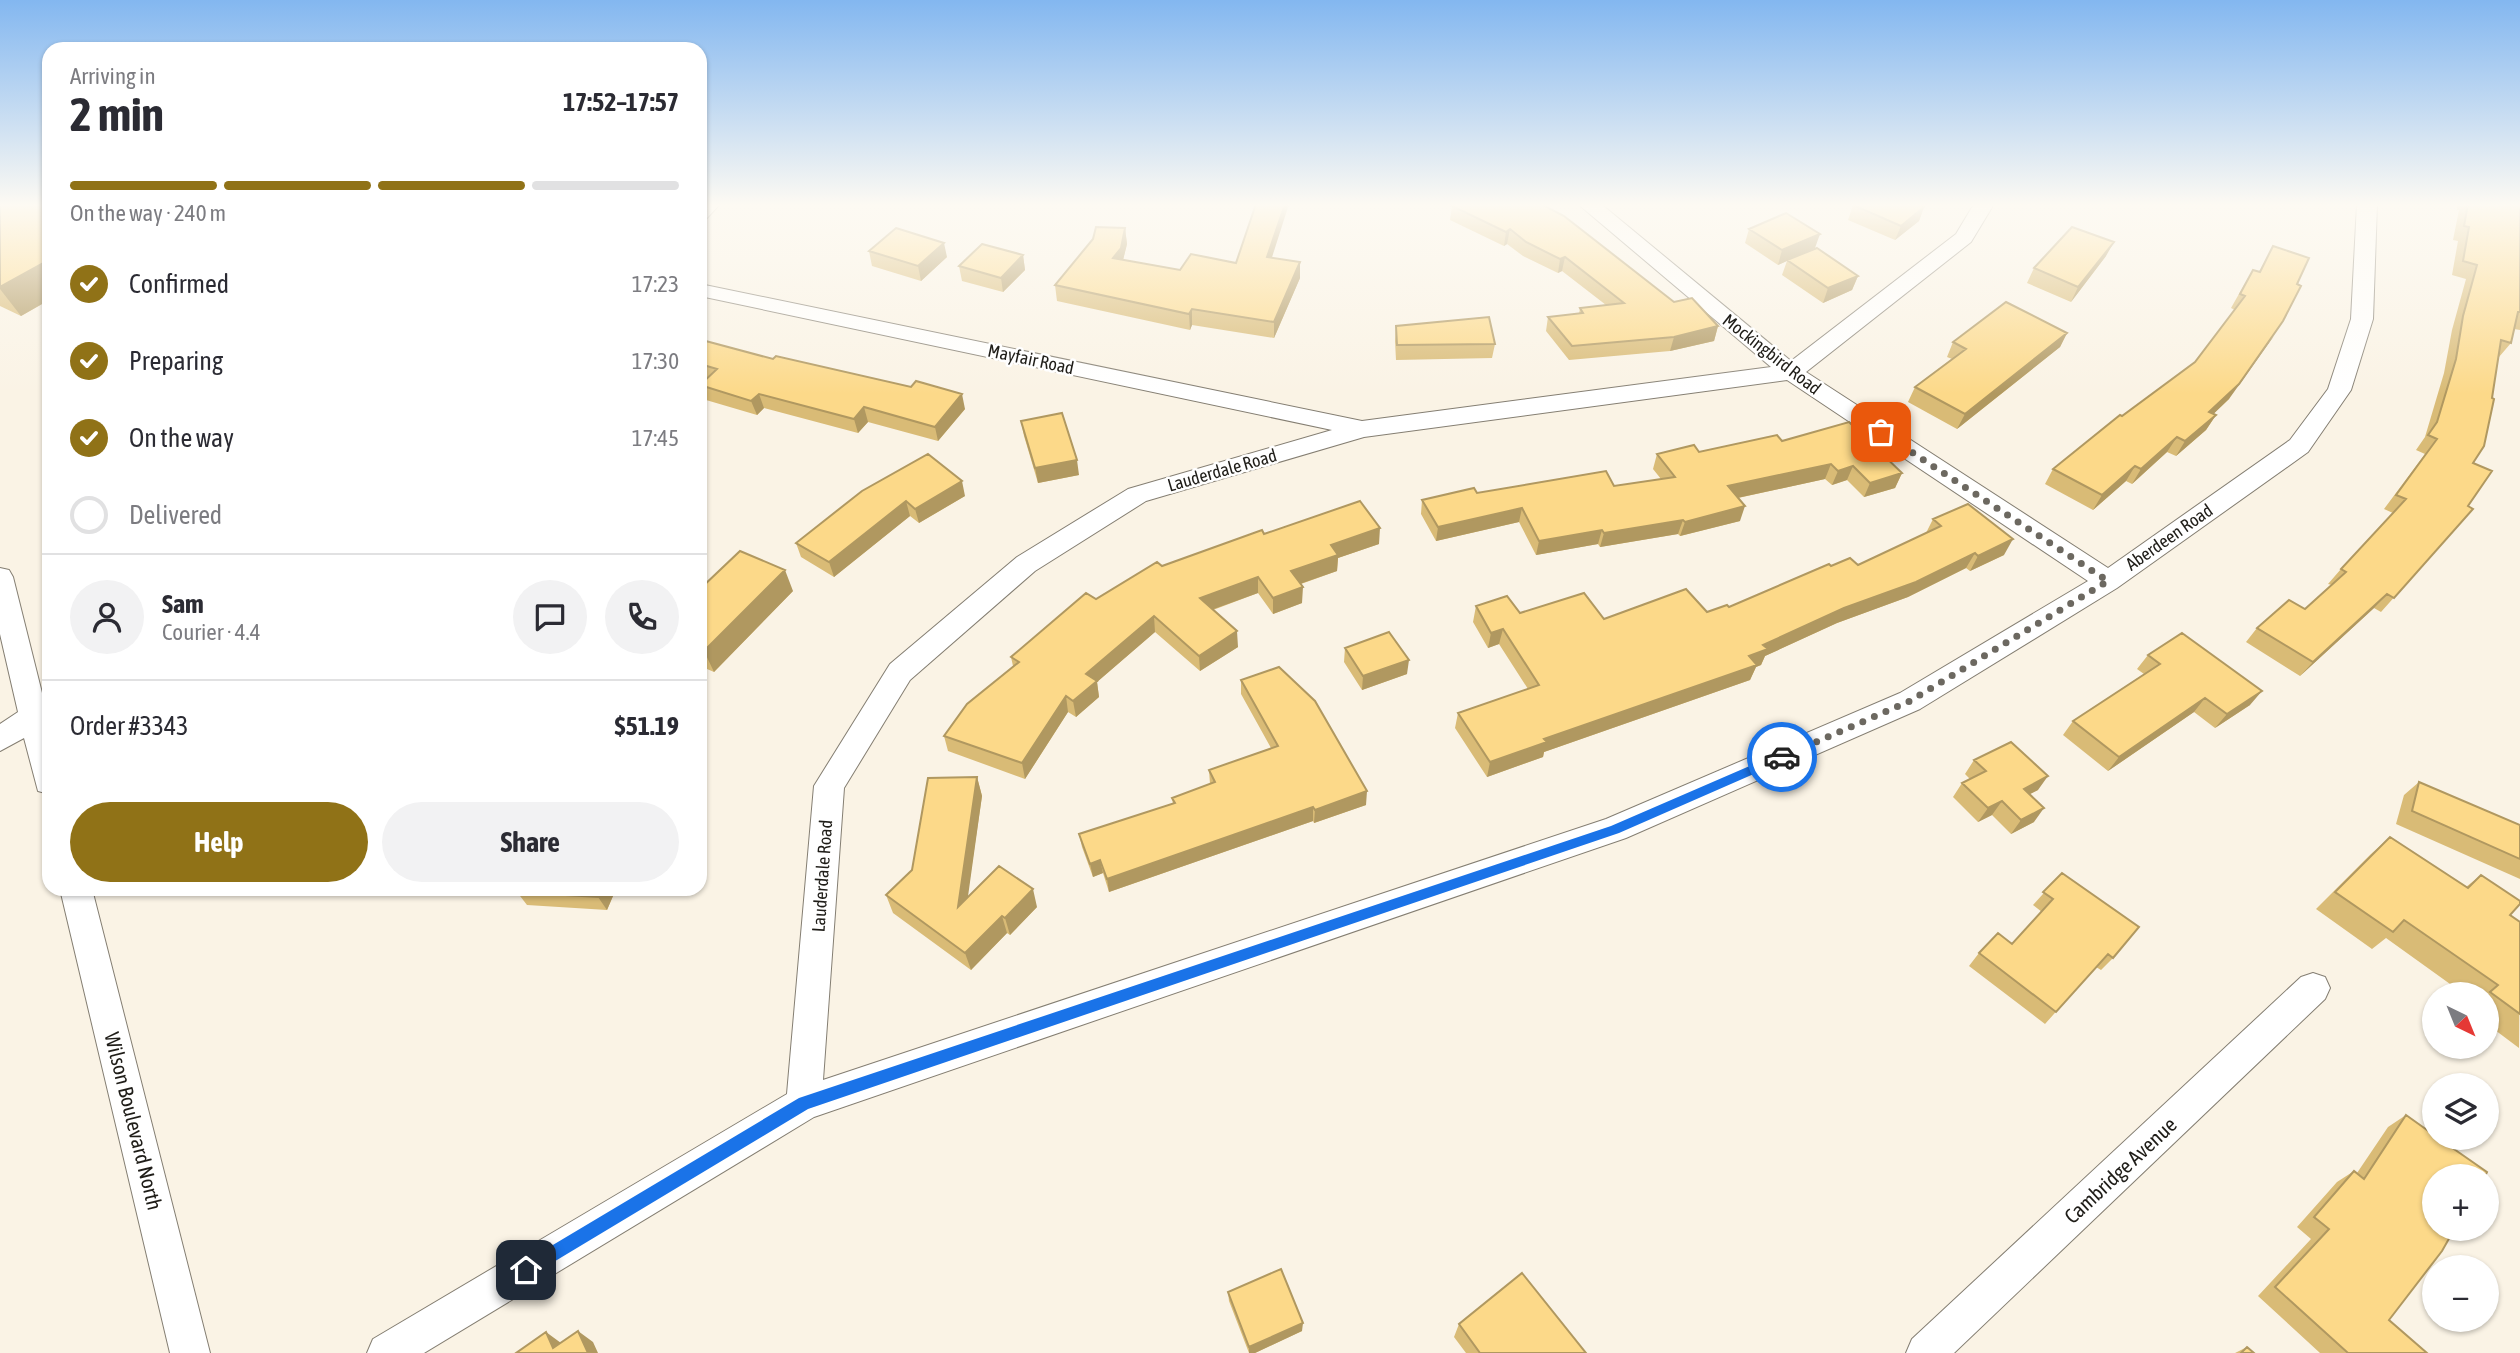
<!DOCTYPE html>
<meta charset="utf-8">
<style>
body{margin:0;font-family:"Asap Condensed",sans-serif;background:#f2f2f3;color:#2b2b33;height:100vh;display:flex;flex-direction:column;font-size:26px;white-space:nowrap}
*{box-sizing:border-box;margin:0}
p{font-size:23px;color:#7c7c81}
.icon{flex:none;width:38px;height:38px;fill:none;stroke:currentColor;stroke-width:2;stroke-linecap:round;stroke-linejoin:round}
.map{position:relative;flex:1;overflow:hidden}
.panel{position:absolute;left:42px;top:42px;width:665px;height:854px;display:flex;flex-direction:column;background:#fff;border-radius:21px;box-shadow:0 2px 5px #0004}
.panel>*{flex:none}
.needle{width:46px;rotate:137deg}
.buttons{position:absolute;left:2422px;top:982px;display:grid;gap:14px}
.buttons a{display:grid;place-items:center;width:77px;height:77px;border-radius:50%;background:#fff;box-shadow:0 2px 5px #0004;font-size:35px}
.pin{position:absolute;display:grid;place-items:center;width:60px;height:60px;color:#fff;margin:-30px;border-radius:14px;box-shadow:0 4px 10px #0006}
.courier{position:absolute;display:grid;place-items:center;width:70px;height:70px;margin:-35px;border:5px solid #1a73e8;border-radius:50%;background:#fff;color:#222;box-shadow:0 2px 9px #0007}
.summary em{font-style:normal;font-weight:700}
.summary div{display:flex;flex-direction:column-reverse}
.summary{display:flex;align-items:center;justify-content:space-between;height:119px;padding:0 28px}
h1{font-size:46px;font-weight:700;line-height:52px}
.bar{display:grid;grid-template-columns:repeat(4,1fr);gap:10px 7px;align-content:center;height:84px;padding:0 28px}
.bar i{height:9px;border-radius:5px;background:#e1e1e2}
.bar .current{background:#907217}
.bar p{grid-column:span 4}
.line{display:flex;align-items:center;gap:18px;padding:0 28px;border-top:2px solid #e1e1e2}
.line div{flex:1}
.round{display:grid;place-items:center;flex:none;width:74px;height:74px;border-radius:37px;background:#f2f2f3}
ol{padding:0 28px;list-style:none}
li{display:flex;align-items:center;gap:21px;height:77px}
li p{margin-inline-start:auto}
li .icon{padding:7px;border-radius:50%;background:#907217;color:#fff;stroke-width:4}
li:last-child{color:#7c7c81}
li i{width:38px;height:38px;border:4px solid #e1e1e2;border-radius:50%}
.primary-button{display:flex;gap:14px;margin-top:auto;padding:14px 28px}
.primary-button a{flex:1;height:80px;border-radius:42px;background:#907217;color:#fff;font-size:28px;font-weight:700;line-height:80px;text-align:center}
.primary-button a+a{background:#f2f2f3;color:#2b2b33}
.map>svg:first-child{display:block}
</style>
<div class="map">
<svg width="2520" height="1353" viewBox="0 0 2520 1353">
<rect width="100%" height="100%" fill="#faf3e5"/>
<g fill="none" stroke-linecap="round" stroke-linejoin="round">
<defs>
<path id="minor" d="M700,204H720L707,218L700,220Z
M1578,204H1601L1791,361L1956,234L1974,204H1994L1971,242L1806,372L2108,568L2290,440L2328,389L2351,319L2357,204H2377L2373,319L2351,390L2308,452L2117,588L1920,709L1626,838L814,1117L424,1353H367L373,1339L787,1094L814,786L890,664L1017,557L1128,489L1332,430L700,296V284L1362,421L1771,367ZM1787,380L2088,581L1900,693L1606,819L823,1080L844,788L910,680L1035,571L1146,501L1364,437Z
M0,568L9,570L13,577L43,697H49V794L38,791L24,738L0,751V724L18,712L0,634Z
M60,889H92L210,1353H170Z
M2313,973L2325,977L2330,988L2325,999L1954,1353H1906L1912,1339L2301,977Z"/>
</defs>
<use href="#minor" stroke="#847e72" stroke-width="2"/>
<use href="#minor" fill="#fff" fill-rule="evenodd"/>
</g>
<path fill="#d9bb76" d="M0,204H49V300L21,316L0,306Z
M1454,204L1674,302L1718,326L1714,341L1670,351L1569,360L1546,331L1548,317L1579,314L1580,308L1606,305L1562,271L1558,273L1523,256L1507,244L1504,246L1450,220L1452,206Z
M2457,204H2520V330L2514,329L2511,343L2499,357L2473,463L2468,506L2473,509L2381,612L2374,608L2300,676L2246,642L2257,628L2305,609L2332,585L2328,584L2341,569L2393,513L2384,509L2425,454L2416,450L2425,437L2444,373L2452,330L2466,279L2452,275L2458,241L2453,240L2459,210H2457Z
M1853,205L1924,207L1919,221L1895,240L1848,220Z
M1125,228L1127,244L1123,260L1180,270L1272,258L1300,278L1274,338L1192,325L1190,330L1057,301L1055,285Z
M1749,229L1815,248L1858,276L1852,290L1823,303L1782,275L1787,261L1778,265L1745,243Z
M2273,246L2229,399L2213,414L2216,415L2206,430L2176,456L2167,452L2132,484L2126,481L2093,510L2045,484L2053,469L2195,362L2235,310L2231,308L2244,285L2253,270L2259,272Z
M869,251L947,257L921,281L872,266Z
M1023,255L1025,270L1003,292L962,281L959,266Z
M2106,256L2071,302L2027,283L2034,268Z
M1396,326L1495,344L1492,358L1396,360L1395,341Z
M2067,333L2060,347L1957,429L1908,402L1915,387L1952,359L1947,357L1953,342Z
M700,342L773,359L965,409L938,441L868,422L858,433L764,408L757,415L706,400L700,385L706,379L700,377Z
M1021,421L1079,475L1038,483L1024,436Z
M1782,441L1902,473L1895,488L1864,497L1847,480L1832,485L1825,479L1738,498L1740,521L1680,536L1678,534L1600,547L1598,544L1536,555L1519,522L1436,541L1421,514L1422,500L1477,493L1614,486L1661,479L1653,469L1657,454L1699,452Z
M862,491L965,496L919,523L910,516L834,577L801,557L796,543Z
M1933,519L2004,555L1970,571L1966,568L1908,597L1837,623L1765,656L1761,665L1756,667L1750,680L1544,752L1543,757L1487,777L1455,728L1458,713L1528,689L1499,644L1488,648L1473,622L1476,606L1520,613L1604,619L1707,612L1729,607L1831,566L1858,565L1926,533Z
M1264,534L1379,544L1338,558L1337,571L1301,584L1302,603L1273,614L1258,593L1213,610L1238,647L1200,671L1155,632L1097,682L1099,697L1076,717L1068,712L1025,779L948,751L944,736L1013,666L1011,657L1096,599L1162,566Z
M700,589L793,591L714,672L700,666Z
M1345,648L1407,674L1362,690L1344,662Z
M2148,655L2250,705L2215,728L2194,712L2108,771L2063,735L2073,721L2144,674L2137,669Z
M1241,680L1366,805L1314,823L1313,821L1109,892L1103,873L1093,877L1082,847L1079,834L1173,804L1172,798L1210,784L1209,770L1271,748L1241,694Z
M1974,760L2038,790L2030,794L2034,822L2011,834L1992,815L1978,822L1953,797L1962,783L1970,779L1965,774Z
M977,777L982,796L967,898L1037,907L1010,935L1007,933L971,970L893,913L886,895L912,870Z
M2419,782L2520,825V879L2396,824L2404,795Z
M2390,837L2466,887L2481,875L2510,915L2520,922L2519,1048L2487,1024V994H2464L2386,938L2372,949L2316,909L2371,854Z
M2062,873L2113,958L2101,970L2096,967L2045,1024L1969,966L1979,953L2012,944L2042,912L2033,905Z
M518,889H616L607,910L527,905L517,892Z
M2406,1115L2389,1320L2427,1353H2320L2258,1296L2311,1239L2297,1227L2337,1182L2354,1171L2357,1173L2388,1127Z
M1228,1292L1302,1331L1255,1353H1249L1229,1301Z
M1459,1324L1586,1353H1466L1454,1337Z
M2247,1347L2254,1353H2235Z"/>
<path fill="#b09860" d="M1285,204H1289L1267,273V257Z
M1924,207L1919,221L1895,240L1901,226Z
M1125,228L1127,244L1122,264L1113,258Z
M1510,229L1507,244L1504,246L1506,232Z
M1820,234L1815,248L1778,265L1782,250Z
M2114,242L2106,256L2071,302L2078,287Z
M944,243L947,257L921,281L918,266Z
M1023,255L1025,270L1003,292L1001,278Z
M1565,257L1562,271L1558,273L1560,259Z
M49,260V300L21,316L0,289V287Z
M1300,262V278L1274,338V322Z
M1858,276L1852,290L1823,303L1828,288Z
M1192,309V325L1190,330L1189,314Z
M1718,326L1714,341L1670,351L1674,337Z
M2067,333L2060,347L1957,429L1965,414Z
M2274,336L2229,399L2200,427L2209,412Z
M759,394L764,408L757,415L751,401Z
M962,394L965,409L938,441L935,427Z
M864,407L868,422L858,433L854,419Z
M2216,415L2206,430L2176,456L2185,441Z
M2177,437L2167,452L2132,484L2141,469Z
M1077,460L1079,475L1038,483L1035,468Z
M1831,464L1825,479L1723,501L1728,486Z
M1853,466L1847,480L1832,485L1838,471Z
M2135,466L2126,481L2093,510L2102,495Z
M1902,473L1895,488L1864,497L1870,483Z
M962,481L965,496L919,523L915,509Z
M906,501L910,516L834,577L829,562Z
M1745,506L1740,521L1680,536L1685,522Z
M1522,508L1519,522L1436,541L1438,527Z
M1683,520L1678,534L1600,547L1604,533Z
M1380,528L1379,544L1338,558L1337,571L1291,587V571L1331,545Z
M1602,530L1598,544L1536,555L1539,541Z
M2013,539L2004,555L1970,571L1978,556Z
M1975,553L1966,568L1908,597L1837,623L1765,656L1761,665L1756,667L1750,680L1544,752L1543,757L1487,777L1490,762L1544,739L1749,656L1763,645L1844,608Z
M785,570L793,591L714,672L704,651Z
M1258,577V593L1200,614V598Z
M1303,587L1302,603L1273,614V598Z
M2387,594L2374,608L2300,676L2313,662Z
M1154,616L1155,632L1097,682L1099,697L1076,717L1073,701L1086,674Z
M1503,629L1499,644L1488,648L1491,633Z
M1237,631L1238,647L1200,671L1199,656Z
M1409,660L1407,674L1362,690L1363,676Z
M2262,691L2250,705L2215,728L2227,714Z
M1066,696L1068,712L1025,779L1022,763Z
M2205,698L2194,712L2108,771L2119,757Z
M2048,776L2038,790L2014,802L2024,789Z
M977,777L982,796L964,925L958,907Z
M1367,791L1366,805L1314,823L1315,810Z
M2002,801L1992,815L1978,822L1988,808Z
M1313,807V821L1109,892L1107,879Z
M2044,808L2034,822L2011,834L2021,820Z
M1100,860L1103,873L1093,877L1090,864Z
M601,889H616L607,910L598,897Z
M1033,889L1037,907L1010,935L1005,918Z
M1002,916L1007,933L971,970L965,953Z
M1303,1323L1302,1331L1255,1353H1249V1347Z
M578,1331L593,1342L598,1353H588Z
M546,1332L561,1343L553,1348Z"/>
<path fill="#fcd989" stroke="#b09860" stroke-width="2" d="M0,204H49V260L0,287Z
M1256,204H1285L1267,257L1300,262L1274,322L1192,309L1189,314L1055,285L1093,239L1096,227L1125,228L1121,248L1113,258L1180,270L1191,254L1236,263Z
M1454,204H1541L1564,216L1674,302L1692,298L1718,326L1674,337L1572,346L1548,317L1583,313L1580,308L1624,303L1565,257L1560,259L1526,242L1510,229L1506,232L1452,206Z
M1854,204H1919L1924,207L1901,226L1853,205Z
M2468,204H2520V312H2518L2511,343L2501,340L2492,398L2494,399L2484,446L2473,463L2492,471L2468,506L2473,509L2394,598L2387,594L2313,662L2257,628L2289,600L2305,609L2346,572L2341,569L2406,499L2396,495L2437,439L2428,435L2437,422L2456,359L2463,316L2477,265L2463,261L2469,227L2464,226Z
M1786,213L1820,234L1782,250L1749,229Z
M2072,227L2114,242L2078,287L2034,268Z
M896,228L944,243L918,266L869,251Z
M982,244L1023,255L1001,278L959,266Z
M2273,246L2309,258L2297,284L2301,286L2283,321L2239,384L2209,412L2216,415L2185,441L2177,437L2141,469L2135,466L2102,495L2053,469L2120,415L2122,416L2195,362L2245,296L2240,294L2253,270L2260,272Z
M1817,248L1858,276L1828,288L1787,260Z
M2006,302L2067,333L1965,414L1915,387L1966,349L1953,342Z
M1489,317L1495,344L1397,345L1396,326Z
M702,340L773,359L776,356L911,387L916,381L962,394L935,427L864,407L854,419L759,394L751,401L700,385L717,369L700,364V342Z
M1062,413L1077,460L1035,468L1021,421Z
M1849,422L1902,473L1870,483L1853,466L1838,471L1831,464L1728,486L1745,506L1685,522L1683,520L1604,533L1602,530L1539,541L1522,508L1438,527L1422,500L1474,488L1477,493L1606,471L1614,486L1675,477L1657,454L1694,445L1699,452L1777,435L1782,441Z
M928,454L962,481L915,509L906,501L829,562L796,543L862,491Z
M1360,501L1380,528L1331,545L1338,555L1291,571L1303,587L1273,598L1258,577L1200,598L1237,631L1199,656L1154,616L1086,674L1097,681L1073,701L1066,696L1022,763L944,736L967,704L1019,662L1011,657L1086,593L1096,599L1157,562L1162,566L1262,530L1264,534Z
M1968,504L2013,539L1978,556L1975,553L1916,582L1844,608L1763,645L1768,649L1749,656L1757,665L1544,739L1547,742L1490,762L1458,713L1539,685L1503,629L1491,633L1476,606L1507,596L1520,613L1584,593L1604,619L1686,589L1707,612L1727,605L1729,607L1829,564L1831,566L1850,558L1858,565L1941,526L1933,519Z
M740,551L785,570L704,651L700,649V589Z
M1389,632L1409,660L1363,676L1345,648Z
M2182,633L2262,691L2227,714L2205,698L2119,757L2073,721L2160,664L2148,655Z
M1279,667L1315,701L1367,791L1315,810L1313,807L1107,879L1100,860L1090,864L1079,834L1175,803L1172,798L1215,782L1209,770L1278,746L1241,680Z
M2011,742L2048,776L2024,789L2044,808L2021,820L2002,801L1988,808L1962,783L1986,771L1974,760Z
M977,777L958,907L999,866L1033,889L1005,918L1002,916L965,953L886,895L912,870L928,778Z
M2419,782L2520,825V859L2412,811Z
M2390,837L2468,888L2481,875L2520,901V904L2510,915L2520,922V1014L2490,992L2498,985L2404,920L2393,932L2335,892Z
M2062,873L2139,927L2113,958L2108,954L2056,1012L1979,953L1998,933L2012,944L2053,899L2043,892Z
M518,889H601L598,897L517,892Z
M2406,1115L2434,1135V1138H2438L2487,1172L2485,1176H2434V1228H2455L2442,1251L2389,1320L2427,1353H2348L2275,1287L2329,1229L2314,1217L2354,1171L2364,1179Z
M1281,1269L1303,1323L1249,1347L1228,1292Z
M1522,1273L1586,1353H1480L1459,1324Z
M578,1331L588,1353H516L546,1332L553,1348Z
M2247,1347L2254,1353H2241Z"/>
<linearGradient id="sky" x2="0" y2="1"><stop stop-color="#83b7f0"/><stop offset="0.52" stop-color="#fdfaf3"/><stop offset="1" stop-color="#fdfaf3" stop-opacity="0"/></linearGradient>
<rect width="2520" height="394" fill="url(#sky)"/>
<path fill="#1a73e8" d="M1782,752L1788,757L1786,760L1619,833L808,1109L532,1275L526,1277L521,1275L518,1270L521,1264L799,1098L1611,826Z"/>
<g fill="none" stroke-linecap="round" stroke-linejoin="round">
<path stroke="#6c6860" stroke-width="7" stroke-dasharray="0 12.6" d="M1782,757L1910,701L2108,581L1881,432"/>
</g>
<g text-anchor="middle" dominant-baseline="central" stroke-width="5" stroke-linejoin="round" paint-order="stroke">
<g font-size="18" fill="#1f1d18" stroke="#fff">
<text transform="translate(1772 354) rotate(38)">Mockingbird Road</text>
<text transform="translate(1031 359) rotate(12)">Mayfair Road</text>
<text transform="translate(1222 470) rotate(-16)">Lauderdale Road</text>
<text transform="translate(2169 537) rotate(-35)">Aberdeen Road</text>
<text transform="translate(822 876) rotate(-86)">Lauderdale Road</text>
</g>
<g font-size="21" fill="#1f1d18" stroke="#fff">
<text transform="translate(134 1121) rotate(76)">Wilson Boulevard North</text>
<text transform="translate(2120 1170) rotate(-43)">Cambridge Avenue</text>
</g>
</g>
</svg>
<div class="buttons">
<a><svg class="needle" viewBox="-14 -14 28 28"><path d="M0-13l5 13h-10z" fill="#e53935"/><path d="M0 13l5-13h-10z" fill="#7c7c81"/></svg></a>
<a><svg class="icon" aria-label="layers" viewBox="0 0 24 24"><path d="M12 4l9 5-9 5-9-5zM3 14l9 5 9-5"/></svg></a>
<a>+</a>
<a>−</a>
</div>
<div class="pin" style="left:1881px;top:432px;background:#ea580c"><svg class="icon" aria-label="bag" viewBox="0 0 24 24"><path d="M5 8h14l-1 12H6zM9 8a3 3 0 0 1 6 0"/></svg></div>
<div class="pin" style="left:526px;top:1270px;background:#1f2937"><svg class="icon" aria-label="home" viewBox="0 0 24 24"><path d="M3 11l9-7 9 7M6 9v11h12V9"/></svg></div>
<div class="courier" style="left:1782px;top:757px"><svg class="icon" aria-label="car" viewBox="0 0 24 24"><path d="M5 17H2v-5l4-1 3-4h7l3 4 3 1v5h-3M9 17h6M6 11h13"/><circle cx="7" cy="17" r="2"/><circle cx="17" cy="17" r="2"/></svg></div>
<section class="panel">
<div class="summary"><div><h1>2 min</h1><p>Arriving in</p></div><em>17:52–17:57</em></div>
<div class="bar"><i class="current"></i><i class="current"></i><i class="current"></i><i></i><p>On the way · 240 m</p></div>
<ol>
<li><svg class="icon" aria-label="check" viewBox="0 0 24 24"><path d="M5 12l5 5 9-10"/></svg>Confirmed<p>17:23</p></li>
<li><svg class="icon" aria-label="check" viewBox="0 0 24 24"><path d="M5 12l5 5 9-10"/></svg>Preparing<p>17:30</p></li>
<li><svg class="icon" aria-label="check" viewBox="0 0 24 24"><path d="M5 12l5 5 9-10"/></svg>On the way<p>17:45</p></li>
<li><i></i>Delivered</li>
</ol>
<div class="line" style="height:126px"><a class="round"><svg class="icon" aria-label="person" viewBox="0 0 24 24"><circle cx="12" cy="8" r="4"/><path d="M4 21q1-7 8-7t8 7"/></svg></a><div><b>Sam</b><p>Courier · 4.4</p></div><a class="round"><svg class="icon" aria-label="chat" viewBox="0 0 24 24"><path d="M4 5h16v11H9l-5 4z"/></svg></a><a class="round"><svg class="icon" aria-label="phone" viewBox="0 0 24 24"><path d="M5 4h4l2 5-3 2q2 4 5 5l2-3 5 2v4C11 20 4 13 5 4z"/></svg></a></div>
<div class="line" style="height:91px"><div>Order #3343</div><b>$51.19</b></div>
<div class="primary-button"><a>Help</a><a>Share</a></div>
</section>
</div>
